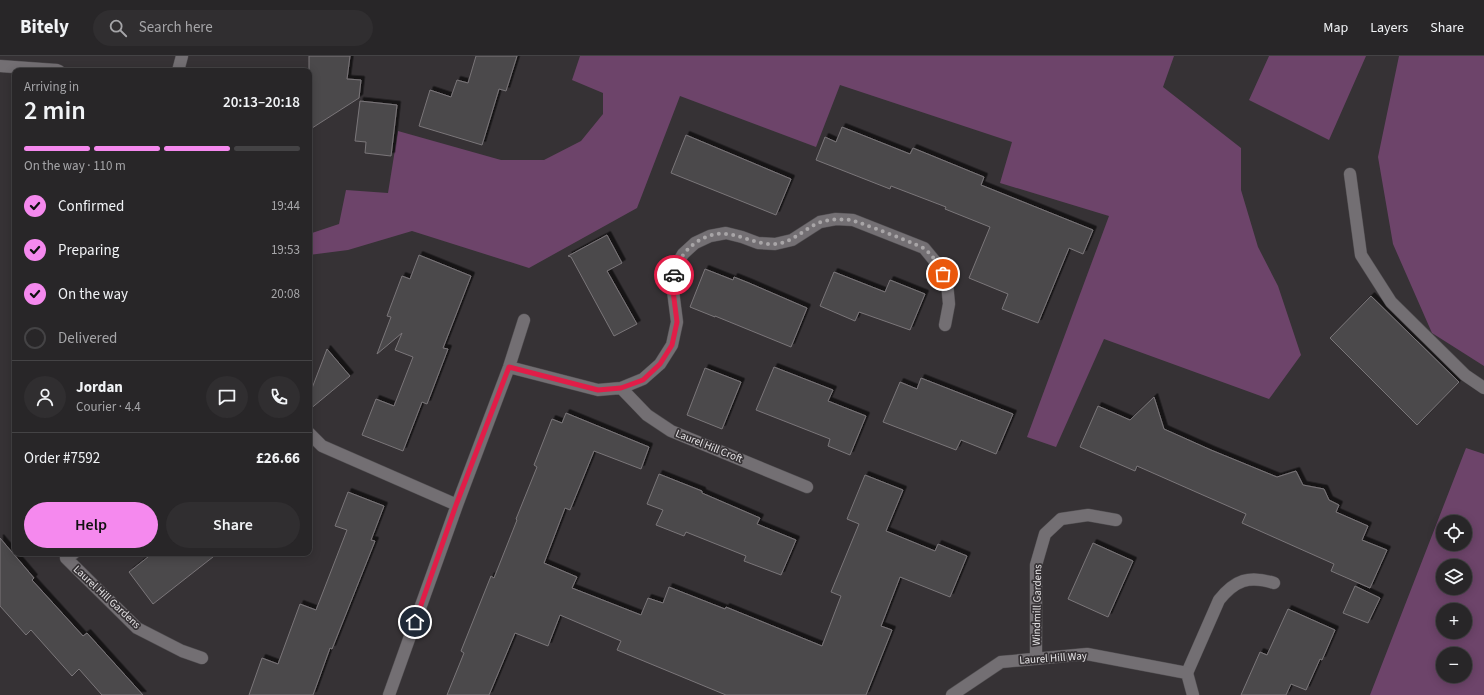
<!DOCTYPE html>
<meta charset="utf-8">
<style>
body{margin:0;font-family:"Source Sans 3",sans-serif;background:#302e30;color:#f1f3f6;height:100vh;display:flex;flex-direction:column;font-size:15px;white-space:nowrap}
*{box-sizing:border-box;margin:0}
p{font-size:13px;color:#a5a5a8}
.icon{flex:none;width:22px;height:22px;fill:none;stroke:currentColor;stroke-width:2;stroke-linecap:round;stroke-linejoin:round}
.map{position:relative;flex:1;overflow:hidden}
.side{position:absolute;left:12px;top:12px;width:300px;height:488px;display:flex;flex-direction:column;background:#282628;border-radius:8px;box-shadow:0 2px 10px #0003,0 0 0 1px #444345}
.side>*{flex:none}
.tools{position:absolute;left:1436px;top:459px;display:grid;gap:8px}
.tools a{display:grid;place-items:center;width:36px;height:36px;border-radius:50%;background:#282628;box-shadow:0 2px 10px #0003,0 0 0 1px #444345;font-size:20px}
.pin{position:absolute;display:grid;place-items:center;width:34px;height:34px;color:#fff;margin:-17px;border:2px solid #fff;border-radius:50%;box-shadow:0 1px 4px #0007}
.courier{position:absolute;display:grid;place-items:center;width:40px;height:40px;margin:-20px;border:3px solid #e11d48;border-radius:50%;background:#fff;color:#222;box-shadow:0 1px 5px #0007}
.head em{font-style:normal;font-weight:600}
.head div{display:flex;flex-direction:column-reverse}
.head{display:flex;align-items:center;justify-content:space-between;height:68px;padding:0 12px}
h1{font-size:26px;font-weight:600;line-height:30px}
.bar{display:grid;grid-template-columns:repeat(4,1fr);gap:6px 4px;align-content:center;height:48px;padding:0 12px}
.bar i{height:5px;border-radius:3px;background:#444345}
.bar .current{background:#f589ee}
.bar p{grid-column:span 4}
.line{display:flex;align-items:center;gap:10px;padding:0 12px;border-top:1px solid #444345}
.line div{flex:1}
.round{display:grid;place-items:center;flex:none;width:42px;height:42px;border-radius:21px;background:#302e30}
ol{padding:0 12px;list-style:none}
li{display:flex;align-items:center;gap:12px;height:44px}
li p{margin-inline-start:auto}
li .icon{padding:4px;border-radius:50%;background:#f589ee;color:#111;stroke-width:4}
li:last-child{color:#a5a5a8}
li i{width:22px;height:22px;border:2px solid #444345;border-radius:50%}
.primary-button{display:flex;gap:8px;margin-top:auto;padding:8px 12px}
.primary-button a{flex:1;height:46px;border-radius:24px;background:#f589ee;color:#111;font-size:16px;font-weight:600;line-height:46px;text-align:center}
.primary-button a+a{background:#302e30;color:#f1f3f6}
header{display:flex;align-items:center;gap:24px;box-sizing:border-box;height:56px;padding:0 20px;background:#282628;border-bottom:1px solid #444345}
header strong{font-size:19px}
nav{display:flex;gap:22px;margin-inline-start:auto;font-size:14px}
.search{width:280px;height:36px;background:#302e30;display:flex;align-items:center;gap:10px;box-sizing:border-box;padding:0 14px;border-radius:22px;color:#a5a5a8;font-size:15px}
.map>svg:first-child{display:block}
</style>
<header>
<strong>Bitely</strong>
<div class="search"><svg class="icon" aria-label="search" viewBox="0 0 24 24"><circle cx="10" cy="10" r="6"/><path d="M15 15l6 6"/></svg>Search here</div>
<nav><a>Map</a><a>Layers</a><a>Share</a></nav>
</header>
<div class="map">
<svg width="1484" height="639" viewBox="0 0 1484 639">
<defs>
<filter id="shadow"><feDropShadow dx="3.5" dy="-3.5" stdDeviation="0" flood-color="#0009"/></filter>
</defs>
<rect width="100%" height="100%" fill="#363235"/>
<path fill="#6d446a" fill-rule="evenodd" d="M580,0H1174L1163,31L1241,92V134L1258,191L1278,230L1301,299L1269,343L1104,283L1056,391L1027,381L1109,160L1000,127L1012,86L840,29L816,91L680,40L637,152L529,212L412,175L348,194L309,199V178L339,168L346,134L388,137L398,75L501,104H544L581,85L603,58V37L572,24Z
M1269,0H1366L1329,84L1249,44Z
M1399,0H1484V310L1432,277L1393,188L1378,101Z
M1466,392L1484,398V639H1370ZM1443,466H1465V488H1443ZM1443,510H1465V532H1443ZM1443,554H1465V576H1443ZM1443,598H1465V620H1443Z"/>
<path fill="#4c494c" stroke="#7a7679" filter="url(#shadow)" d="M309,0H350L347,23L361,24L359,42L309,74Z
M476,0H517L506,35L499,33L482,89L419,70L430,34L451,41L457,24L468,27Z
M360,45L397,49L391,100L365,97L366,86L355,85Z
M842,71L910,98L913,92L984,121L981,129L1093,174L1083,198L1069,192L1038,267L1002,253L1008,238L969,222L990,171L945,153L946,151L891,130L890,133L816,104L825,81L836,86Z
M686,79L791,123L776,159L671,117Z
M607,179L622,207L607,215L637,268L614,280L571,201L568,200Z
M419,199L471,220L443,292L448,293L427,348L422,346L403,395L362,379L376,343L394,350L413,301L395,294L402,277L377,298L391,261L387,260L402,220L410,223Z
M705,213L733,224L734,221L749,227L807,252L791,291L715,260V261L690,251Z
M834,216L885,236L890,224L925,238L910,274L859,256L855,265L820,250Z
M1371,240L1459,326L1417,369L1330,282Z
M327,293L350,320L309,354V340Z
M774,311L833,334L828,345L866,360L850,399L828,390L830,383L756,354Z
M705,312L741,326L722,373L687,359Z
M921,322L1013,358L996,398L961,384L956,394L883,366L900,326L917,333Z
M1154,341L1164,373L1211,394L1277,421L1296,415L1303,429L1324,433L1329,444L1339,449L1336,456L1368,470L1362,484L1387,494L1370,532L1331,515L1334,508L1242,467L1246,458L1137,410L1135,415L1080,391L1098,350L1130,364Z
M566,357L649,391L641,413L594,395L570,454L565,452L544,507L577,521L572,532L641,559L648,542L663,547L669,531L725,553L726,551L822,590L841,540L831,536L859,468L847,463L865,419L903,434L886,475L935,495L938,488L967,500L950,541L900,521L881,570L892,574L866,639H726L617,594L621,585L560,559L548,590L515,577L489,639H447L464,597L461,595L491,520L494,522L517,464L516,463L537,411L534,409L552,363L562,367Z
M659,418L702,435V437L760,462L757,468L796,484L781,519L744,505L746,500L686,476L684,480L656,469L663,454L647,448Z
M348,436L384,450L371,484L375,485L332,593L330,592L313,639H249L262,602L278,608L300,548L316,554L347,474L335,470Z
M0,482L34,522L32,524L83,580L87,577L143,639H102L79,613L72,620L31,574L26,579L0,550Z
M1093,487L1133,505L1108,561L1068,543Z
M153,497H218L153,548L129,516Z
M1355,530L1380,542L1368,567L1343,557Z
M1288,553L1335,574L1322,604L1320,603L1306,634L1291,628L1286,639H1241L1260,596L1267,599Z"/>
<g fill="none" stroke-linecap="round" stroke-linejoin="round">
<defs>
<path id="lane" d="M0,10L56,14
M1350,118L1361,199L1391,246L1465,319L1484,332
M1187,617L1219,544C1235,524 1249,519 1274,527"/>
<path id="street" d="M56,14L59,15
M178,15L182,0
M509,311L598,334L621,332L643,323L660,308L672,289L677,266L672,227L675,212L683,198L695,187L710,180L726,177L742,181L758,187L775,188L792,184L820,166L836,163L853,164L924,192L938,209L947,227L949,248L945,269
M621,332L647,359L671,375L807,431
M309,377L322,390L457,449
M74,497L66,502L137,572L182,595L202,602
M1036,603V509L1045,478L1061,463L1088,459L1116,464
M389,639L457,449L509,311L524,264
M952,639L1001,606L1087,598L1187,617L1193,639"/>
</defs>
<use href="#lane" stroke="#514e51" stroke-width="13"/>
<use href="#street" stroke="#514e51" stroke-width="13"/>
<use href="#lane" stroke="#736f73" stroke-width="12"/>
<use href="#street" stroke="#736f73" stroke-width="12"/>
</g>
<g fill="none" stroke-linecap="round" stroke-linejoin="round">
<path stroke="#a8a5a7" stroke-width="4" stroke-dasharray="0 7.2" d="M674,219C679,195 703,175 727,178C744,180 758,189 775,188C793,187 804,172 821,166C831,163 841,163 851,164C859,166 920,189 925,193C933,200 939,209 943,218"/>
<path stroke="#e11d48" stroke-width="5" d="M415,566L456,449L509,311L598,334L621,332L643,324L660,308L672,289L677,266L672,227L674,219"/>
</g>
<g text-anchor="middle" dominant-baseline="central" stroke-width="3.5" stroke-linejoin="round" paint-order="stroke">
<g font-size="11" fill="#e5e3e5" stroke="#363235">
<text transform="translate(709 390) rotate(22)">Laurel Hill Croft</text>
<text transform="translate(107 541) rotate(43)">Laurel Hill Gardens</text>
<text transform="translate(1037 549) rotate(-89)">Windmill Gardens</text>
<text transform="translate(1053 602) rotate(-4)">Laurel Hill Way</text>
</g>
</g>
</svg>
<div class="tools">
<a><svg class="icon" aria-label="locate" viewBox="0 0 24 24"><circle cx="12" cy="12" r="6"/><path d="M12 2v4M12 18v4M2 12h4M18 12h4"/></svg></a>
<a><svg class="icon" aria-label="layers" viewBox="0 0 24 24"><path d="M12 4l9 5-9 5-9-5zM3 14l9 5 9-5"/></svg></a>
<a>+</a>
<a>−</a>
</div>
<div class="pin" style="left:943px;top:218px;background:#ea580c"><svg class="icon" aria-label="bag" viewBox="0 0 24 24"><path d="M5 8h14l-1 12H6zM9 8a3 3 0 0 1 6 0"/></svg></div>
<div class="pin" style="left:415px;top:566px;background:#1f2937"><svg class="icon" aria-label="home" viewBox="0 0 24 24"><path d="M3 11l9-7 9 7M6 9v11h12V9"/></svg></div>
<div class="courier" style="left:674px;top:219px"><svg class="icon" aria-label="car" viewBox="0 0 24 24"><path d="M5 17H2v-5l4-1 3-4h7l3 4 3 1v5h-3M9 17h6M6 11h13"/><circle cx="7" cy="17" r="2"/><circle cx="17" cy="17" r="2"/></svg></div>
<section class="side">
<div class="head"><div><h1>2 min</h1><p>Arriving in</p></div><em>20:13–20:18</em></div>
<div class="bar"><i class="current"></i><i class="current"></i><i class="current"></i><i></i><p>On the way · 110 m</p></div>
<ol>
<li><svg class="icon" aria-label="check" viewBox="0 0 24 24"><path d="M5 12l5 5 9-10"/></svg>Confirmed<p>19:44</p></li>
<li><svg class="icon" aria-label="check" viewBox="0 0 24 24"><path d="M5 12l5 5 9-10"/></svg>Preparing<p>19:53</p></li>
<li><svg class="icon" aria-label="check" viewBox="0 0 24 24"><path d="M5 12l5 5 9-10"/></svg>On the way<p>20:08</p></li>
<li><i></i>Delivered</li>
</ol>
<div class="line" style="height:72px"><a class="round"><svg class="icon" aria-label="person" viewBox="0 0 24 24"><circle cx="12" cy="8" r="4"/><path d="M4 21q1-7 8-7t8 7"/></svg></a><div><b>Jordan</b><p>Courier · 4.4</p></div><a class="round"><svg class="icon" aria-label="chat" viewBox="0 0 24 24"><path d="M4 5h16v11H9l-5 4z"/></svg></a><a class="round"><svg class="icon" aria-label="phone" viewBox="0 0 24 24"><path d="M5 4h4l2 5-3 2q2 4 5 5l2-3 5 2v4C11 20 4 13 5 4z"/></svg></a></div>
<div class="line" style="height:52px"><div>Order #7592</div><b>£26.66</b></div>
<div class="primary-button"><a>Help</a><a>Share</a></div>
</section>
</div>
